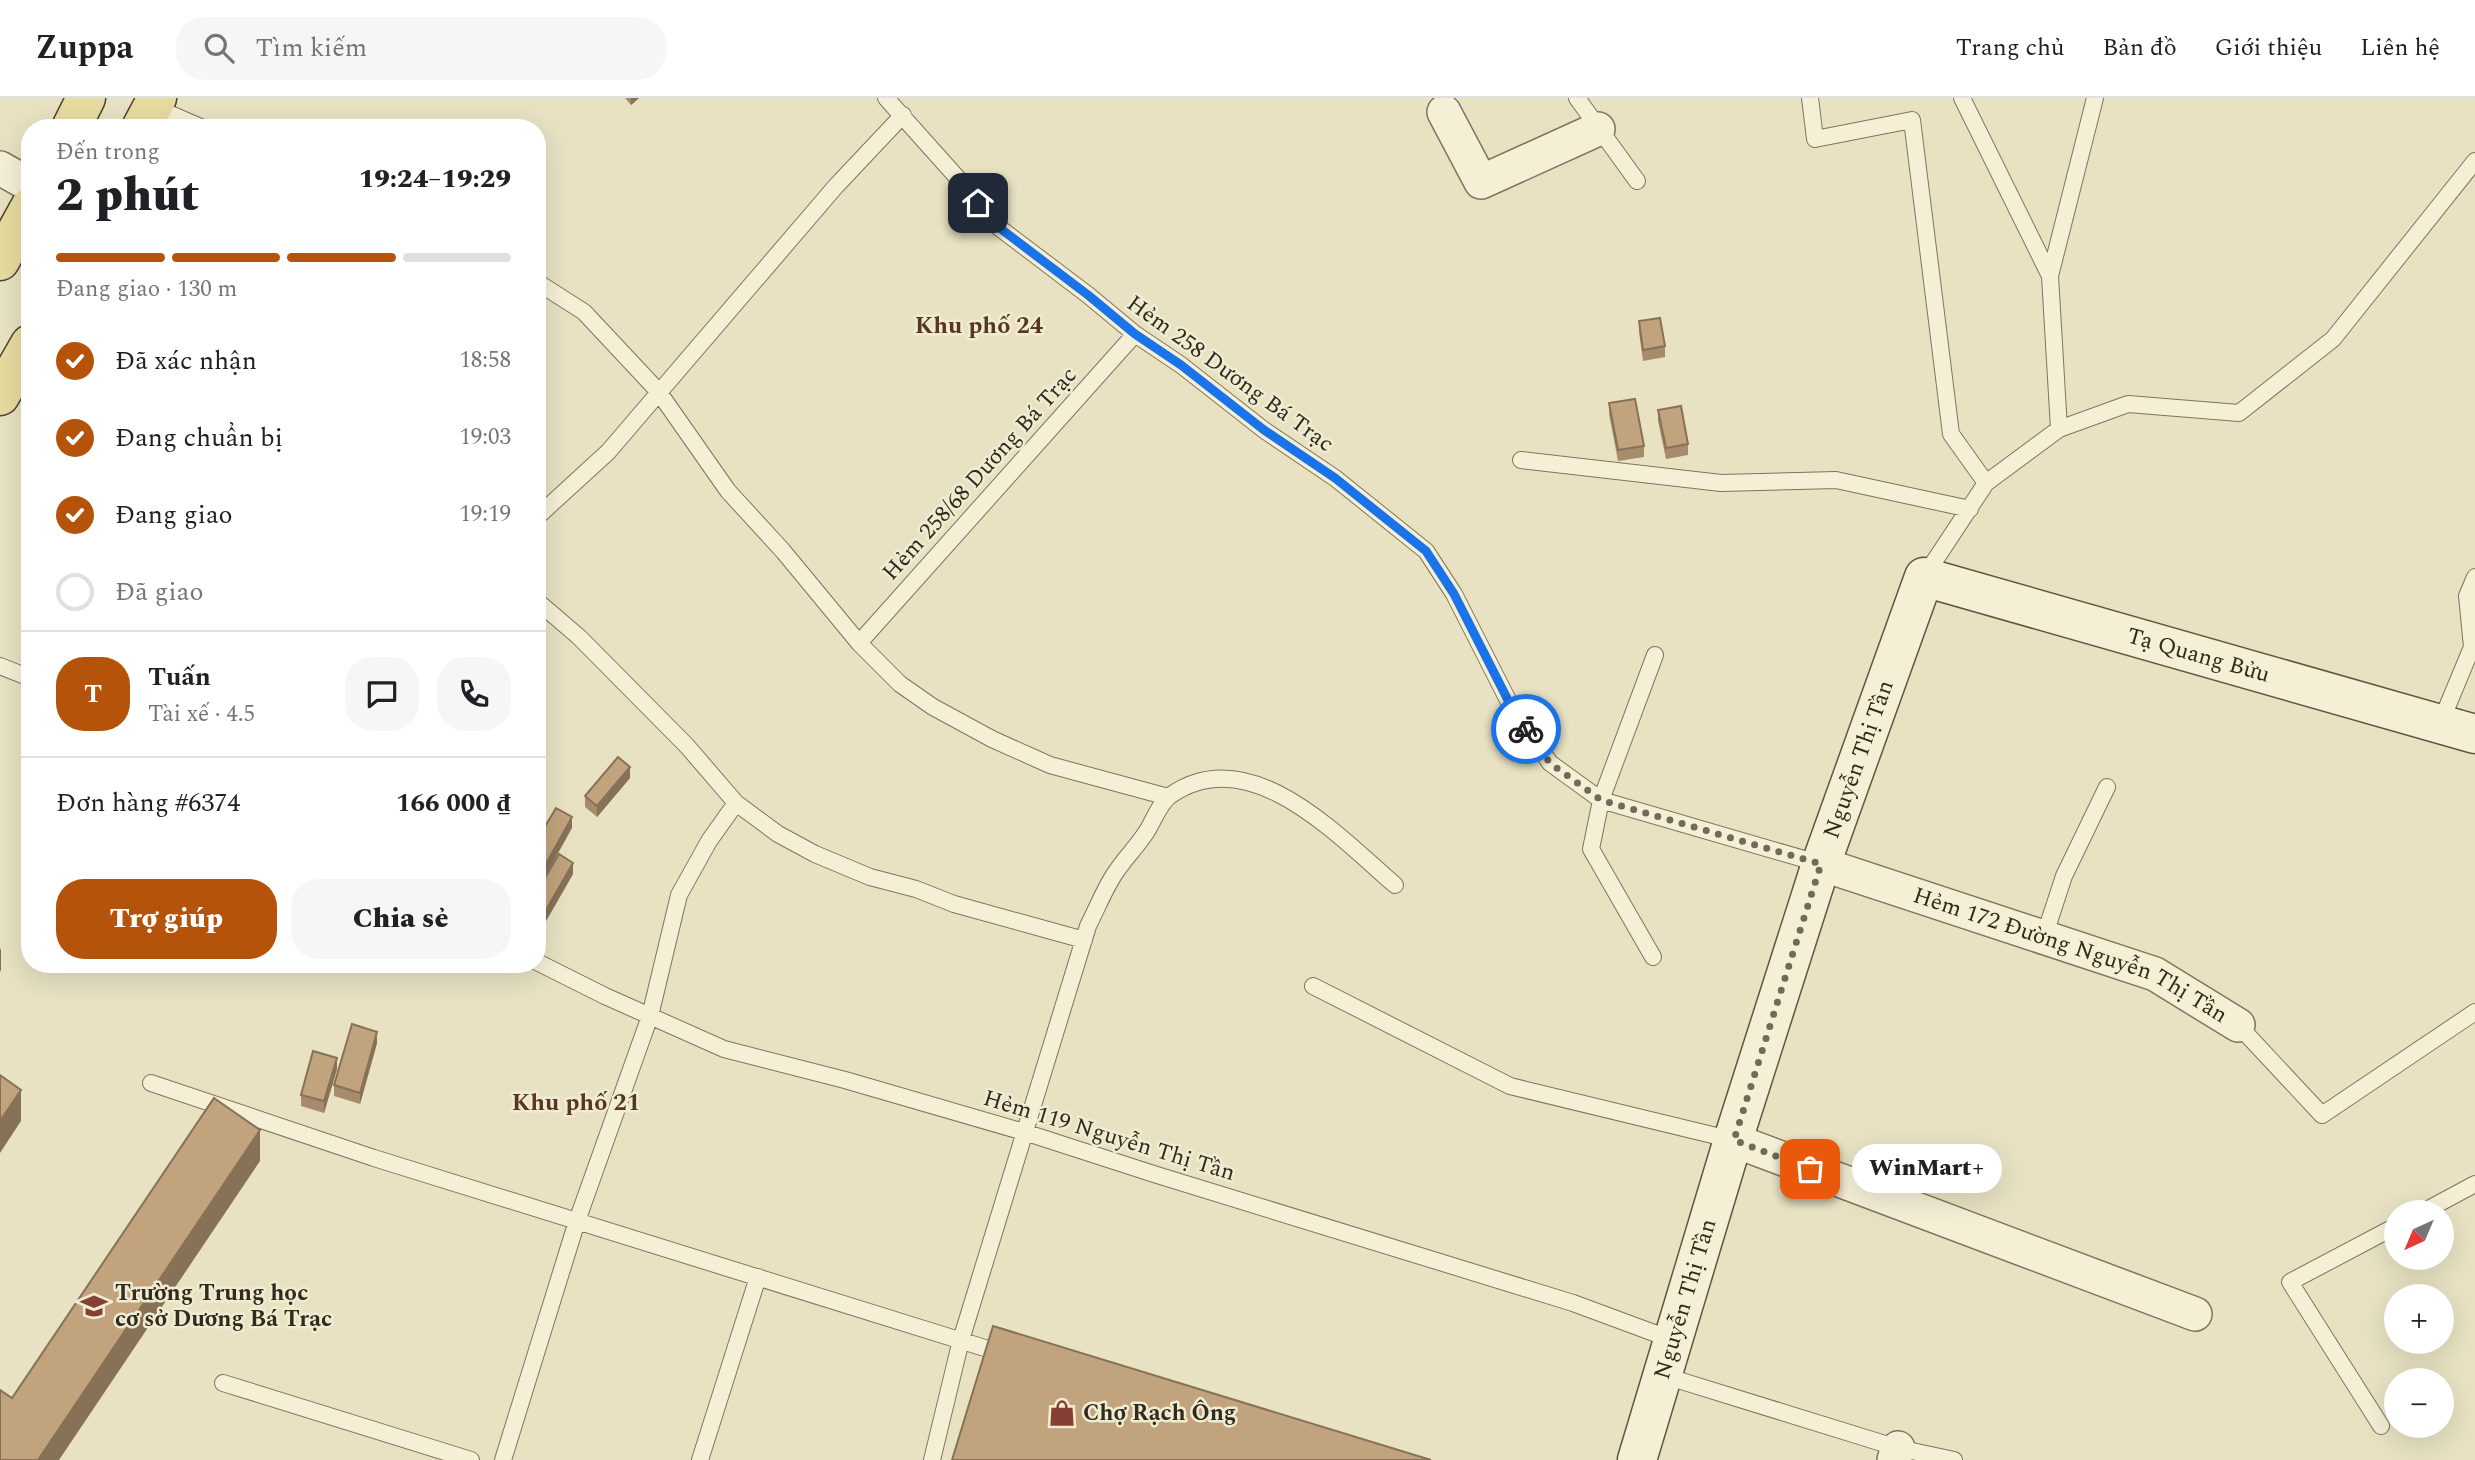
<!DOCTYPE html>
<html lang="vi">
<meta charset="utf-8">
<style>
body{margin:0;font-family:Spectral,serif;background:#f6f6f6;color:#202124;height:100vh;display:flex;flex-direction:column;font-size:26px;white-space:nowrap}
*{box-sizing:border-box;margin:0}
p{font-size:23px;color:#757577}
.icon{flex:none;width:38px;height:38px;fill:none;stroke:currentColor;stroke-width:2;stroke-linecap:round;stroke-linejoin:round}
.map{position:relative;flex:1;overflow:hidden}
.sheet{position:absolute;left:21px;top:21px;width:525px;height:854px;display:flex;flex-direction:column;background:#fff;border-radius:28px;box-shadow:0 7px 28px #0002}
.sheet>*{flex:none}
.needle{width:46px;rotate:224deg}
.controls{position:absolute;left:2384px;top:1102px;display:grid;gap:14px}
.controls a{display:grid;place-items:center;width:70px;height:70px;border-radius:50%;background:#fff;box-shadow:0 7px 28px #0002;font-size:35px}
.pin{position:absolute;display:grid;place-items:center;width:60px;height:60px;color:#fff;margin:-30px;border-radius:14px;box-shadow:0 4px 10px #0006}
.courier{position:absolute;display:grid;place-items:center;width:70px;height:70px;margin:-35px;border:5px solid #1a73e8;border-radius:50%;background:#fff;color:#222;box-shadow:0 2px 9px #0007}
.bubble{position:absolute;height:49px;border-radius:24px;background:#fff;box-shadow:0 7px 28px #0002;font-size:23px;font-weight:800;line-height:49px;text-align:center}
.overview em{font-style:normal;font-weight:800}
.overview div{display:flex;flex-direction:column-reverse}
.overview{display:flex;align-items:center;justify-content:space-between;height:119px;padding:0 35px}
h1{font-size:46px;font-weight:800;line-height:52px}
.bar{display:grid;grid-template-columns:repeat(4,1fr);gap:10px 7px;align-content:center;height:84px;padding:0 35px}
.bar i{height:9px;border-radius:5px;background:#e0e0e0}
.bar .current{background:#b45309}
.bar p{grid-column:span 4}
.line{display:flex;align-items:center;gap:18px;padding:0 35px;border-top:2px solid #e0e0e0}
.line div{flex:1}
.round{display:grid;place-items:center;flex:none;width:74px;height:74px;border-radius:28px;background:#f6f6f6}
ol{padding:0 35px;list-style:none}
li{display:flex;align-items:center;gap:21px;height:77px}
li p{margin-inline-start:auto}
li .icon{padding:7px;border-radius:50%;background:#b45309;color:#fff;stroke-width:4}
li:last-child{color:#757577}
li i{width:38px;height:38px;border:4px solid #e0e0e0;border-radius:50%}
.primary-button{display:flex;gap:14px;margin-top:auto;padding:14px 35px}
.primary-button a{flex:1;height:80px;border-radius:28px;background:#b45309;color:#fff;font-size:28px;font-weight:800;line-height:80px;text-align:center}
.primary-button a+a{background:#f6f6f6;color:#202124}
header{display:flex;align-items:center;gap:42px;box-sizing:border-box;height:98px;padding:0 35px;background:#fff;border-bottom:2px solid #e0e0e0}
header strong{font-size:33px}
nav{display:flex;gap:38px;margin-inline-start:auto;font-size:24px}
.search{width:490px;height:63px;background:#f6f6f6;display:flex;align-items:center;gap:18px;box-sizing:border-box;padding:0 24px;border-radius:28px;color:#757577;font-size:26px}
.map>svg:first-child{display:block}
</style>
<header>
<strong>Zuppa</strong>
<div class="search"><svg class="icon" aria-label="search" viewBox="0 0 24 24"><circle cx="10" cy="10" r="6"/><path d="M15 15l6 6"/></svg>Tìm kiếm</div>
<nav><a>Trang chủ</a><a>Bản đồ</a><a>Giới thiệu</a><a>Liên hệ</a></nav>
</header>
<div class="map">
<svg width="2475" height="1362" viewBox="0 0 2475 1362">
<rect width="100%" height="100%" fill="#e8e2c3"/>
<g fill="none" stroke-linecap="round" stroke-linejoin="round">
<defs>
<path id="service" d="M886,0L962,85L993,125L1088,197L1135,236L1181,267L1264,332L1335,380L1426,453L1454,496L1513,612L1550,665L1601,702L1821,766
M1577,0L1637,83
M1810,0L1815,41L1912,22L1951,336L1986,385
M1962,0L2050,178
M152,8L203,30
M537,184L584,214L658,293L728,393L783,453L859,545L900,586L933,609L992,641L1050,667L1168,699
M2059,331L2050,178L2095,0
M1521,362L1721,385L1836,382L1970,411
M537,419L608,354L836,88L903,17
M1924,479L1986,385L2059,331L2128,306L2239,315L2333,241L2475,63
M537,503L579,539L687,648L736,705L778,736L815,756L870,779L916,791L954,806L1084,842
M859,545L1135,236
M2472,549L2467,498L2475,479
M0,568L30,580
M2440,626L2472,549H2475
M2044,839L2064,778L2107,689
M1653,859L1591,751L1601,702L1655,557
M537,864L605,898L724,951L845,982L1024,1034L1157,1077L1573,1205L1673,1242
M1313,888L1510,988L1733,1042
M2238,927L2322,1017L2475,914
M151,985L374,1060L1004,1256
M2421,1115L2475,1086
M1662,1277L1898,1350L1954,1362
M223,1285L471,1362
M2381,1328L2290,1184L2396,1128
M503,1362L577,1123L650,918L679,797L709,743L736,705
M700,1362L758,1179
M932,1362L961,1242L1088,828C1096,812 1103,795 1112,780C1122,763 1137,749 1147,733C1154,722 1160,704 1171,697C1250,642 1338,738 1395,787"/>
<g id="minor">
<path d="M1444,14L1481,84L1598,31"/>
<path d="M0,70L30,87"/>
<path id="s1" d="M1821,766L2155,876L2238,927"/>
<path d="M1733,1042L2195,1216"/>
<path d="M1894,1362L1898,1350"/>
</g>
<g id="secondary">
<path id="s2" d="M1637,1362L1733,1042L1821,766L1924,479L2475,636"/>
</g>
<path id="primary" d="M71,30L86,0
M141,30L157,0
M0,163L30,109
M0,298L30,246"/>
</defs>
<use href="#service" stroke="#80745c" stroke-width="18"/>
<use href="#minor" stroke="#80745c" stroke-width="36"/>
<use href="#secondary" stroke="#62553f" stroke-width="41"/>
<use href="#primary" stroke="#4e4230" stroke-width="41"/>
<use href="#service" stroke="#f4efd5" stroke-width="16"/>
<use href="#minor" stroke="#f4efd5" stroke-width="33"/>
<use href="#secondary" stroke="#f4efd5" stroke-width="38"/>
<use href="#primary" stroke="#e7db9f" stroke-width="38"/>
</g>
<path fill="#a68c6c" d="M625,0H639L631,7Z
M1639,223L1665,248V259L1643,263L1639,234Z
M1609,305L1644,348V359L1618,363L1609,316Z
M1658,312L1688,346V357L1666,361L1658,323Z
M630,680L597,719L585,709V698Z
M573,776L546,823L537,818V793Z
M377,945L360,1006L334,998V987Z
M337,971L324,1015L301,1008V997Z"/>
<path fill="#877258" d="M631,0H639L631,7Z
M630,669V680L597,719V708Z
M572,719V730L537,793V782Z
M573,765V776L546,823V812Z
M1,850V872L0,874V852Z
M377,934V945L360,1006V995Z
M337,960V971L324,1015V1003Z
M21,992V1023L0,1055V1023Z
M260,1032V1063L59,1362H38Z"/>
<path fill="#c1a37d" stroke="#877258" stroke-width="2" d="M1660,220L1665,248L1643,252L1639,223Z
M1635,301L1644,348L1618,352L1609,305Z
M1681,308L1688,346L1666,350L1658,312Z
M618,659L630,669L597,708L585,698Z
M556,710L572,719L537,782V742Z
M559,756L573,765L546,812L537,807V793Z
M352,926L377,934L360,995L334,987Z
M313,953L337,960L324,1003L301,997Z
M0,977L21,992L0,1023Z
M214,1000L260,1032L38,1362H0V1292L12,1300Z
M993,1228L1431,1362H952Z"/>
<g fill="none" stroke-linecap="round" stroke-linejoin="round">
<path stroke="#726a58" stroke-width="7" stroke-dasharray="0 12.6" d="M1526,631L1550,665L1601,702L1821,766L1734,1042L1810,1071"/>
<path stroke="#1a73e8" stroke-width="9" d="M978,105L993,125L1088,197L1135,236L1181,267L1264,332L1335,380L1426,453L1454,496L1513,612L1526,631"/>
</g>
<defs>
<symbol id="school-bare" viewBox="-9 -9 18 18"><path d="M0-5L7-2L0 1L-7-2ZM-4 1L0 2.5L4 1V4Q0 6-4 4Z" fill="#873f34" stroke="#f0ecd2" stroke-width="2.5" paint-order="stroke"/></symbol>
<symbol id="shop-bare" viewBox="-9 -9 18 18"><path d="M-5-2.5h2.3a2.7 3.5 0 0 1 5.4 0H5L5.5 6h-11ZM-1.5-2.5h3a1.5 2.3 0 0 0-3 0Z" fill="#873f34" stroke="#f0ecd2" stroke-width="2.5" paint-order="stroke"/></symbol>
</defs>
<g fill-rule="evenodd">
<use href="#school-bare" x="75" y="1189" width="38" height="38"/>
<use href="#shop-bare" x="1043" y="1296" width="38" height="38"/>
</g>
<g text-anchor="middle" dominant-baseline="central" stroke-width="5" stroke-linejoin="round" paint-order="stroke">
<g font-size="23" fill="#322a1e" stroke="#f0ecd2">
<text transform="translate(1230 276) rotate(36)">Hẻm 258 Dương Bá Trạc</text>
<text transform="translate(980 376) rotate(-48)">Hẻm 258/68 Dương Bá Trạc</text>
<text stroke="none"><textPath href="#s2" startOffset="1214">Tạ Quang Bửu</textPath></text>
<text stroke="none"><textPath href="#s2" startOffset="735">Nguyễn Thị Tần</textPath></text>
<text stroke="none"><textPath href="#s1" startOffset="266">Hẻm 172 Đường Nguyễn Thị Tần</textPath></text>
<text transform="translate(1109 1038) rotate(17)">Hẻm 119 Nguyễn Thị Tần</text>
<text stroke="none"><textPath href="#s2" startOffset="168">Nguyễn Thị Tần</textPath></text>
</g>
<g font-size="23" font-weight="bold" fill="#322a1e" stroke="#f0ecd2" text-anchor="start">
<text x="115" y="1195">Trường Trung học<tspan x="115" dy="26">cơ sở Dương Bá Trạc</tspan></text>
<text x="1083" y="1315">Chợ Rạch Ông</text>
</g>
<g font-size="24" font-weight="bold" fill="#593623" stroke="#f0ecd2">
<text x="979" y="228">Khu phố 24</text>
<text x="576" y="1005">Khu phố 21</text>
</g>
</g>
</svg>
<div class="controls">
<a><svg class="needle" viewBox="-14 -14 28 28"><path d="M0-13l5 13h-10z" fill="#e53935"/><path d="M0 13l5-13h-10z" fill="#757577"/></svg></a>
<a>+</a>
<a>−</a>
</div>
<div class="pin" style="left:1810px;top:1071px;background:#ea580c"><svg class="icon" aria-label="bag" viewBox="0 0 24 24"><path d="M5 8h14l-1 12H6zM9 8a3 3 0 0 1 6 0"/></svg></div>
<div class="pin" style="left:978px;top:105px;background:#1f2937"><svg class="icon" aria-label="home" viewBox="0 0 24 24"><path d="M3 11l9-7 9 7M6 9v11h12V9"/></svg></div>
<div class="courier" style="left:1526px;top:631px"><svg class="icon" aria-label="bike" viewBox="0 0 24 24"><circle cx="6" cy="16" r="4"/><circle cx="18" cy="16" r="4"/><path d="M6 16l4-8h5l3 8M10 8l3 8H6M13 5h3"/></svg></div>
<div class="bubble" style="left:1852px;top:1046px;width:150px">WinMart+</div>
<section class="sheet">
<div class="overview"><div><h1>2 phút</h1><p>Đến trong</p></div><em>19:24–19:29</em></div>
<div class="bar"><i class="current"></i><i class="current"></i><i class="current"></i><i></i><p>Đang giao · 130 m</p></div>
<ol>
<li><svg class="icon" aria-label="check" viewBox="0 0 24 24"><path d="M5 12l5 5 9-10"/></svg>Đã xác nhận<p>18:58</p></li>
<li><svg class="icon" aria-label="check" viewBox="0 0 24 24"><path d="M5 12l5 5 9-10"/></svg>Đang chuẩn bị<p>19:03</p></li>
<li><svg class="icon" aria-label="check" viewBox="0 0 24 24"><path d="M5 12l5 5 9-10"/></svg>Đang giao<p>19:19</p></li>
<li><i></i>Đã giao</li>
</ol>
<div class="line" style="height:126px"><b class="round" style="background:#b45309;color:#fff">T</b><div><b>Tuấn</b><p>Tài xế · 4.5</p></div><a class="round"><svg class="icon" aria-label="chat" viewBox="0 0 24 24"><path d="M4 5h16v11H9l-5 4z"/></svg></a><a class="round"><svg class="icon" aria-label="phone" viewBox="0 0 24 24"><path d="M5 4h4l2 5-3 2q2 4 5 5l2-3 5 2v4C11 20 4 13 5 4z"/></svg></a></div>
<div class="line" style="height:91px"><div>Đơn hàng #6374</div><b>166 000 ₫</b></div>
<div class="primary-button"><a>Trợ giúp</a><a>Chia sẻ</a></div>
</section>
</div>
